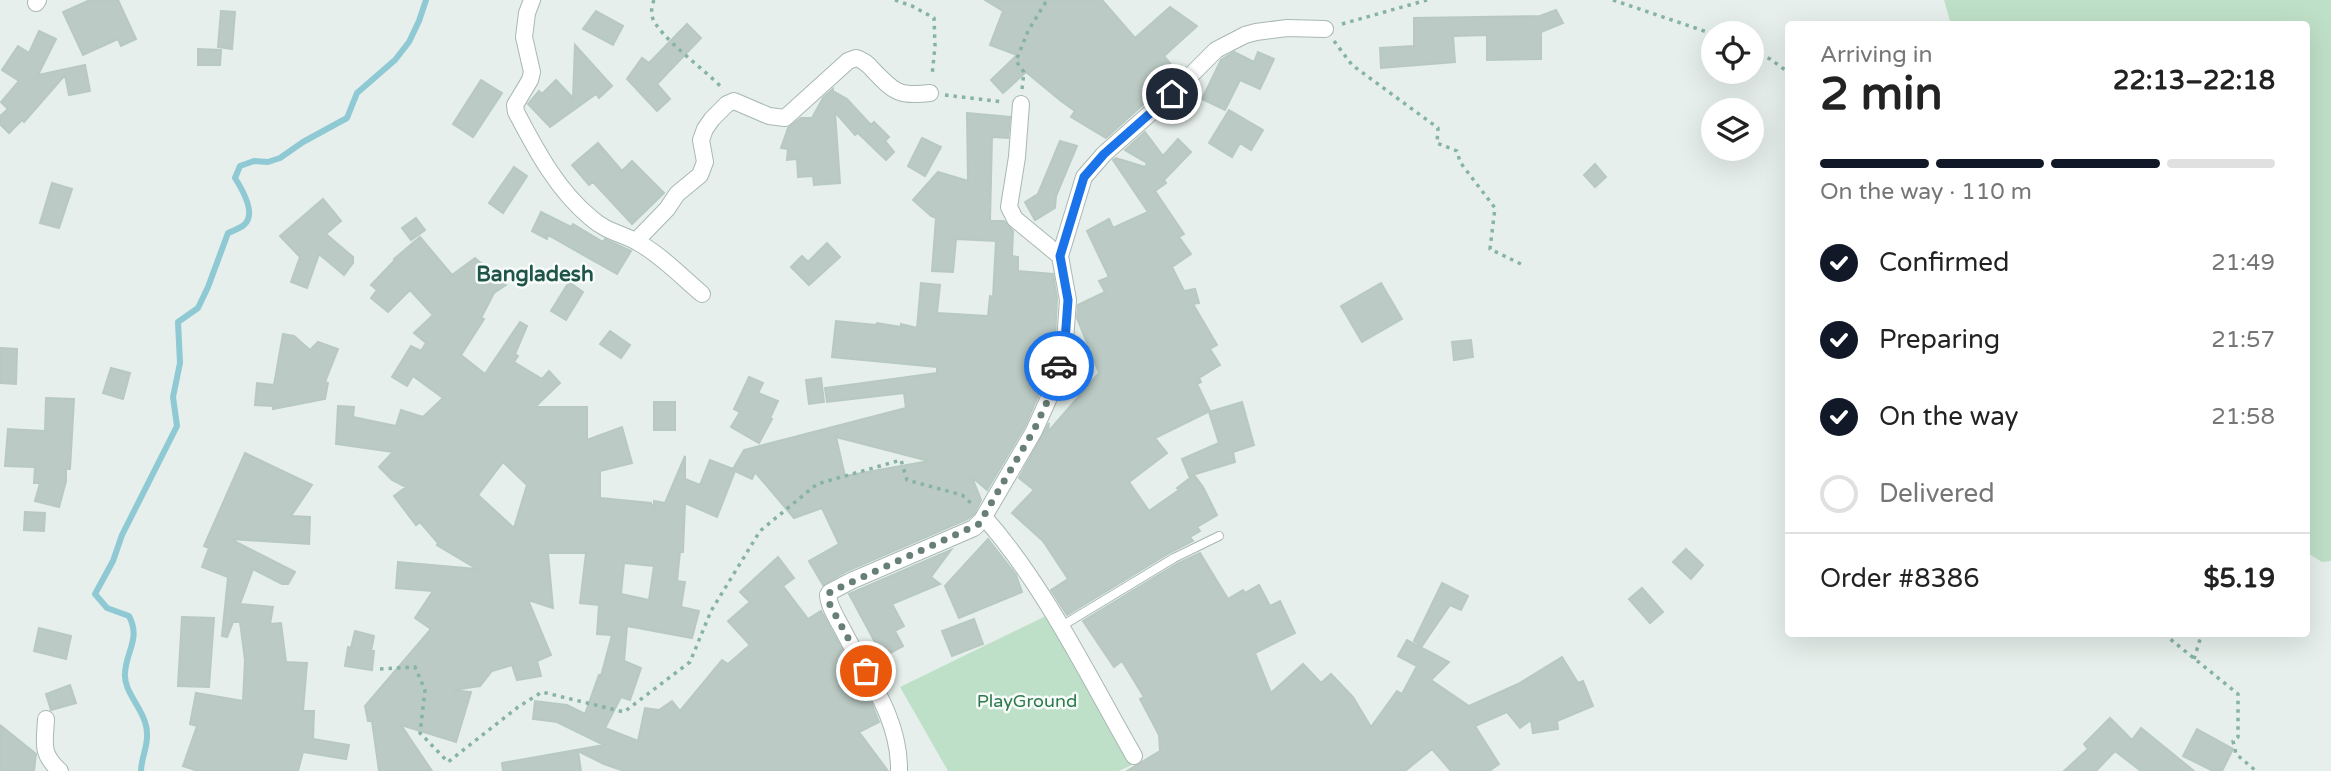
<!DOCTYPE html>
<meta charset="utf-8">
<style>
body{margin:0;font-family:"Varela Round",sans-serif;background:#f2f2f2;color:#222;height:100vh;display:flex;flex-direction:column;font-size:26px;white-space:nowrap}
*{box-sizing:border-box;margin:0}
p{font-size:23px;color:#767676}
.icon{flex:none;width:38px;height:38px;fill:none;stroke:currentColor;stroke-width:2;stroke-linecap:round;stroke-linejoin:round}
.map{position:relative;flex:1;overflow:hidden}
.drawer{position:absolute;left:1785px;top:21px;width:525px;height:616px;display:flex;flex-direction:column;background:#fff;border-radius:7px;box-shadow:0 7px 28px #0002}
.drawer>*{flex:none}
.tools{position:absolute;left:1701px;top:21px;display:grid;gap:14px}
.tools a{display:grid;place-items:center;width:63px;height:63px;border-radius:50%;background:#fff;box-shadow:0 7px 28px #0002;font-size:35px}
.pin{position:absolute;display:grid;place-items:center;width:60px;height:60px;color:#fff;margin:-30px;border:4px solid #fff;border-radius:50%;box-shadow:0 2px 7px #0007}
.courier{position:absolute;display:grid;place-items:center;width:70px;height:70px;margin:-35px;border:5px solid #1a73e8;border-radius:50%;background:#fff;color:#222;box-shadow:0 2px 9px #0007}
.headline em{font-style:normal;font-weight:800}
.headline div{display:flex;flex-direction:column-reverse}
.headline{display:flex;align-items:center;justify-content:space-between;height:119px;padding:0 35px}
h1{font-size:46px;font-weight:800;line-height:52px}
.bar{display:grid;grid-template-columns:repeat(4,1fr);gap:10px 7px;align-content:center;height:84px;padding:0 35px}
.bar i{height:9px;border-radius:5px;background:#e0e0e0}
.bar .current{background:#111827}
.bar p{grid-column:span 4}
.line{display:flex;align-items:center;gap:18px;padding:0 35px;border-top:2px solid #e0e0e0}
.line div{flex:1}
ol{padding:0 35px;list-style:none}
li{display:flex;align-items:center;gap:21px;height:77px}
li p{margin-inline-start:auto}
li .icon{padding:7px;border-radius:50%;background:#111827;color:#fff;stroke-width:4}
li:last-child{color:#767676}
li i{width:38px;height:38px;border:4px solid #e0e0e0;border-radius:50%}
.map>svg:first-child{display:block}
</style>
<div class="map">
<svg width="2331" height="771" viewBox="0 0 2331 771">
<rect width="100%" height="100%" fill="#e6efeb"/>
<path fill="#bfe0c8" d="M1944,0H2331V561L2322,562L2306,552V24H1951Z
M1056,611L1142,760L1119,771H948L900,687Z"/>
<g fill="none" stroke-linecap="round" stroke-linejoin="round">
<path stroke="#8ec9d4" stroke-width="6" d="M141,771C141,759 148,746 147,734C147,711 123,693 125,673C126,651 141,639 129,616L107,608L95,594L113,561L122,535L177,426L173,397L180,363L178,322L198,308L208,287L228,233C233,231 240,228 244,225C257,214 242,189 235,178L240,166L254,161L268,162L280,158L303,142L347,118L357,93L395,60L409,42L419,21L426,0"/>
</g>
<path fill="#bbcac4" stroke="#b8c9c2" stroke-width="2" fill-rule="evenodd" d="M90,0H118L136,39L121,46L118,39L83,55L63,12Z
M985,0H1102L1135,38L1170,7L1197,26L1164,56L1178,73L1106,138L1071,117L1075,111L1061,101L1026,72L1003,93L991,80L1017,55L990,45L1003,11Z
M1556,10L1563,23L1541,32V59L1487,60V35L1453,36L1455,62L1381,68L1380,48L1414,46V18L1540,16Z
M221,11L235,12L232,49L218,47Z
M596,11L623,26L613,45L583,29Z
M687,24L701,38L657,84L670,99L657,111L627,79L642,58L649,63Z
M39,31L56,39L38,75L85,65L90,91L69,95L65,75L24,122L22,120L9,133L0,124V116L8,109L1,102L19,81L2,70L18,46L29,53Z
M575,45L612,86L599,98L596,94L550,127L528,104L539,91L542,94L556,80L573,98Z
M198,49L221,50L220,65H198Z
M1234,52L1254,62L1258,52L1274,59L1260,89L1240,80L1225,110L1202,99L1221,60Z
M481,80L502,93L473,137L453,124Z
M833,89V91L847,99L871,125L874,122L889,137L885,141L894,152L886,160L858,133L855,135L835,112L840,183L814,185L813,176L798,177L797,159L787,160L788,149L781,148L788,128L801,118H812L823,98Z
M1229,110L1263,130L1251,150L1240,143L1232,157L1209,143Z
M967,113L1010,117L1008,138L992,137L990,221H1004L1013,231L1012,256L1018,257V271L1053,274L1057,298L1055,339L1038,396L1025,426L987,490L972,477L981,500L974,514L968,519L847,571L823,585L809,561L839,544L822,508L794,518L755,472L752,479L735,471L717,517L685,503L683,552H680L677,581L685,582L681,607L699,611L692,638L627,626L624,661L641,668L630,700L621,697L605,728L638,741L645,708L659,710L672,701L680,711L722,660L728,664L750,645L728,621L750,602L740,592L778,557L794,578L783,586L808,619L821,611L871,702L879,722L859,732L888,771H624L604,764L578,751L581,771H503L502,763L604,745L557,722L533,719L535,701L567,705L585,714L599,675L601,676L612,635L597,634L599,605L580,603L586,553H548L553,608L528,600L551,655L537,661L541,676L517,680L512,665L492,671L480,686L453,690L471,692L456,742L401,725L432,771H379L372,721H368L365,706L431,629L415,618L433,591L396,588L398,562L477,569L437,545L438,543L420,522L416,525L394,496L406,487L392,480L379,467L393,452L336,444L338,406L354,407L353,417L396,426L401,410L423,417L443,398L413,376L407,386L392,377L411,346L421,351L426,343L414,333L433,315L410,290L388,312L371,298L377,290L371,285L395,260L394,259L420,237L452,275L475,258L506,285L494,293L481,318L484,319L461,355L485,374L520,322L527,326L515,354L518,356L514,362L542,379L549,371L560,383L535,407H587V440L622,427L632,463L600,471V498L651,503L654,510V501L665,503L685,456V479L700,485L710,460L733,469L744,450L906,408L904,393L827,402L825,388L937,373V367L832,357L836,321L876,325L877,323L901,327V324L917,328L921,283L940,285L937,313L988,316L990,296L993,297L996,241L956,239L953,272L932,271L936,218L931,216L913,200L938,172L968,181ZM836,437L929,461L845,476ZM503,462L527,485L514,528L478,495ZM624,563L654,566L649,600L621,594Z
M1145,132L1163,156L1178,139L1191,152L1164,180L1166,183L1155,191L1184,234L1179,237L1191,254L1172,267L1184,291L1195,289L1199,303L1193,304L1217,345L1210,349L1220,365L1199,378L1201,382L1197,384L1210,411L1155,438L1167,453L1129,482L1149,511L1179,490L1177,488L1194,475L1203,487L1217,515L1197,527L1200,531L1190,537L1193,541L1171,552L1067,615L1051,590L1068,579L1043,541L1012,513L1034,490L1019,478L1049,423L1048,432L1099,373L1077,318L1078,305L1105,292L1099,281L1109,277L1087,231L1109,219L1113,228L1148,212L1113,160L1116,158L1145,167L1147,163L1125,150Z
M922,138L941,147L925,176L908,166Z
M1060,141L1077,146L1056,196L1055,208L1035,220L1025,202L1038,194Z
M598,143L622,171L632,161L664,193L632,224L593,182L589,185L572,165Z
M1595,164L1606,177L1595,187L1584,175Z
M514,167L527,176L503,213L489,203Z
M52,183L72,189L59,228L40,223Z
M323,199L341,221L326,234L353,257V263L344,275L319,254L307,288L291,282L300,257L280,236Z
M541,212L571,227L573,224L603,242L605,239L631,251L617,274L548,235L547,239L532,231Z
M416,218L425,230L411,240L402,228Z
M827,243L840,257L809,285L791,267L802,256L808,262Z
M569,282L583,292L566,320L551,311Z
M1381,283L1402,319L1362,342L1341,306Z
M610,331L630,345L621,358L600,344Z
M283,334L294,336L310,350L318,342L338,349L325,382L328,383L325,399L273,409V406L255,405L257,383L274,385Z
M1471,340L1473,357L1454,360L1452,342Z
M1,348L17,349L16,384L0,383Z
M111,368L130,373L123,399L103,393Z
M749,377L763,383L758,393L778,401L770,418L772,419L759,443L731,427L740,412L734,409Z
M821,378L824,402L809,404L806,380Z
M46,398L74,399L70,469H66V481L59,507L35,501L40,483H34L35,467L5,466L8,429L45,431Z
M654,402H675V430H654Z
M1242,402L1254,445L1233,452L1235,462L1189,476L1182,459L1219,443L1209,412Z
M245,453L312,485L291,516L310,517L309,544L230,539L295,572L288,584H282L253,569L240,604L273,607L270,624L281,623L286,662L307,663L303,711H314L313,739L349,745L346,759L303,752L298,771H198L183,766L197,726L190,724L196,693L243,701L245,660L240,622H233L227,637L222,636L228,577L202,567L209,548L204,546Z
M25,512L45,513L44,531L24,530Z
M988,539L1016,575L1022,592L959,618L945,586Z
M1686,549L1703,565L1691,579L1673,562Z
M951,550L931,577L940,584L892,604L904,626L895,631L903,646L883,657L849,594Z
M1200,553L1228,599L1243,590L1245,593L1259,585L1270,606L1280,601L1295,633L1255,653L1271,693L1303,664L1321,683L1331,674L1353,697L1371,727L1397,691L1402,694L1417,666L1398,656L1407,640L1449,662L1431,680L1469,706L1518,684L1562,657L1578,683L1583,681L1593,706L1557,721L1558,729L1533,733L1531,720L1520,728L1507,712L1475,726L1499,764L1489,771H1451L1432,749L1405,771H1127L1160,751L1159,735L1140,699L1144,697L1122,661L1114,667L1083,621L1177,564Z
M1442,583L1468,596L1461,610L1450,605L1422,646L1414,641Z
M1642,588L1663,612L1650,623L1629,599Z
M182,617L214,618L209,687L178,686Z
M974,619L983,644L952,656L942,631Z
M39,628L71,636L66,659L34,651Z
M355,631L374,636L371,651H374L372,670L345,666L348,647L351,648Z
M70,685L76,703L51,710L46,694Z
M2110,718L2132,740L2141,728L2194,771H2141L2115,751L2096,771H2064L2088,749L2084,744Z
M0,725L36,754L34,771H0Z
M2197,729L2233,749L2222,771H2213L2183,756Z"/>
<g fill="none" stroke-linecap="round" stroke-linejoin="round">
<defs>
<path id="service" d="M1060,627L1174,558L1219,536"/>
<path id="minor" d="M532,0L527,13L524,37L532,72L530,80L515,105L516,112C536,150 557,190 591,218C608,233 622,233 639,243C662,256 682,277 702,294
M36,3L38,0
M636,241L667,209L677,194L700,175L705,162L701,140L705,129L712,119L727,104L734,101L769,116L785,118L848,61L856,58C863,60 868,64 873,70C894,92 899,97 930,93
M1060,256L1084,177L1104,154L1172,94L1216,50L1245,35L1256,32L1287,28L1325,29
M984,517C1045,586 1088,676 1134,756
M46,719C45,743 40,753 60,771
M899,771C900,717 866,676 843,630C837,619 829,607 828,595L830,592L851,581L974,528L982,520L1034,431L1048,400L1059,366L1065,341L1068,300L1060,256L1015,219L1009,207L1017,157L1021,104"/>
</defs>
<use href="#service" stroke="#a8b8b2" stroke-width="10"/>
<use href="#minor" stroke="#a8b8b2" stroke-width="18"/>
<path stroke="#86b3a5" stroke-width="3.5" stroke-dasharray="3.5 5" stroke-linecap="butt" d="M654,0C652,5 651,11 652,16C657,36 707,71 722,88
M895,0L912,6L934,18L935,46L932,76
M1613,0L1713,34
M1342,24L1427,0
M1334,41L1352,65L1438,128L1437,143L1457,151L1460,162L1495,208L1490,249L1525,266
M1752,51L1770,59L1788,72
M1022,89L1024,72L1016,61L1028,31L1047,0
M945,95L1003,102
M2164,634L2238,694V737L2233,741L2236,754L2256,771
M2194,659L2201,636L2200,634
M380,669L415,667L425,690L420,733L448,762L518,707L542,692L624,712L690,662L711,611L760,531L817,484L901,460L907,480L962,495L973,505"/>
<use href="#service" stroke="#fff" stroke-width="8"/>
<use href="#minor" stroke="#fff" stroke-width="16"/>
</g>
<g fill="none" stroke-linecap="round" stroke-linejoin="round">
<path stroke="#687f78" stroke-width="7" stroke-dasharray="0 12.6" d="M866,671L830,605L828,599L830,592L979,524L1034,430L1048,400L1059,366"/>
<path stroke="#1a73e8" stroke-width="9" d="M1059,366L1065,341L1068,300L1060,256L1084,177L1104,154L1172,94"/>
</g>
<g text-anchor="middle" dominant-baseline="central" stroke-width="5" stroke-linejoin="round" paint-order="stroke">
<g font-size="18" fill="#2d7a4b" stroke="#f7fbf9">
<text x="1027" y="701">PlayGround</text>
</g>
<g font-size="21" font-weight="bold" fill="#1f5548" stroke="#f7fbf9">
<text x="535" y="274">Bangladesh</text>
</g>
</g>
</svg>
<div class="tools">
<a><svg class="icon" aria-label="locate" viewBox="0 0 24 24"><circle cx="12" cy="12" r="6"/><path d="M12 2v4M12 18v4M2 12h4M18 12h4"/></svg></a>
<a><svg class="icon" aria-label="layers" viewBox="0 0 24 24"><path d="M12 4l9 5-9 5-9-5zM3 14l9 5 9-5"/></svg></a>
</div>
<div class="pin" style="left:866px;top:671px;background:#ea580c"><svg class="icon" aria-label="bag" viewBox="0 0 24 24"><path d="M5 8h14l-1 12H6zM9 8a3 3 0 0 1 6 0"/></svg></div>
<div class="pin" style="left:1172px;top:94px;background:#1f2937"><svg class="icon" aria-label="home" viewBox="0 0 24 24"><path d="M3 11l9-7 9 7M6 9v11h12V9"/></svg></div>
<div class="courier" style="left:1059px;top:366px"><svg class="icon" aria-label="car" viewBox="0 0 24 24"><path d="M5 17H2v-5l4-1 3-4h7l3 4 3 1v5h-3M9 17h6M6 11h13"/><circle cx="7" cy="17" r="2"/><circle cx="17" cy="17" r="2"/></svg></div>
<section class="drawer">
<div class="headline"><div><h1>2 min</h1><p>Arriving in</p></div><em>22:13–22:18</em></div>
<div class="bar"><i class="current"></i><i class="current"></i><i class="current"></i><i></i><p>On the way · 110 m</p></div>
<ol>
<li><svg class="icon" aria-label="check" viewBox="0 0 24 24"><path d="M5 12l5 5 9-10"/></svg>Confirmed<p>21:49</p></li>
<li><svg class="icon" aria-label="check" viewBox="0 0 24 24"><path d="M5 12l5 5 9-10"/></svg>Preparing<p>21:57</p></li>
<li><svg class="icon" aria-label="check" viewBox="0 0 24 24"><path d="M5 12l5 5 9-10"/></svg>On the way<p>21:58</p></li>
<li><i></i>Delivered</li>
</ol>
<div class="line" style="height:91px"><div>Order #8386</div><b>$5.19</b></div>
</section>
</div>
